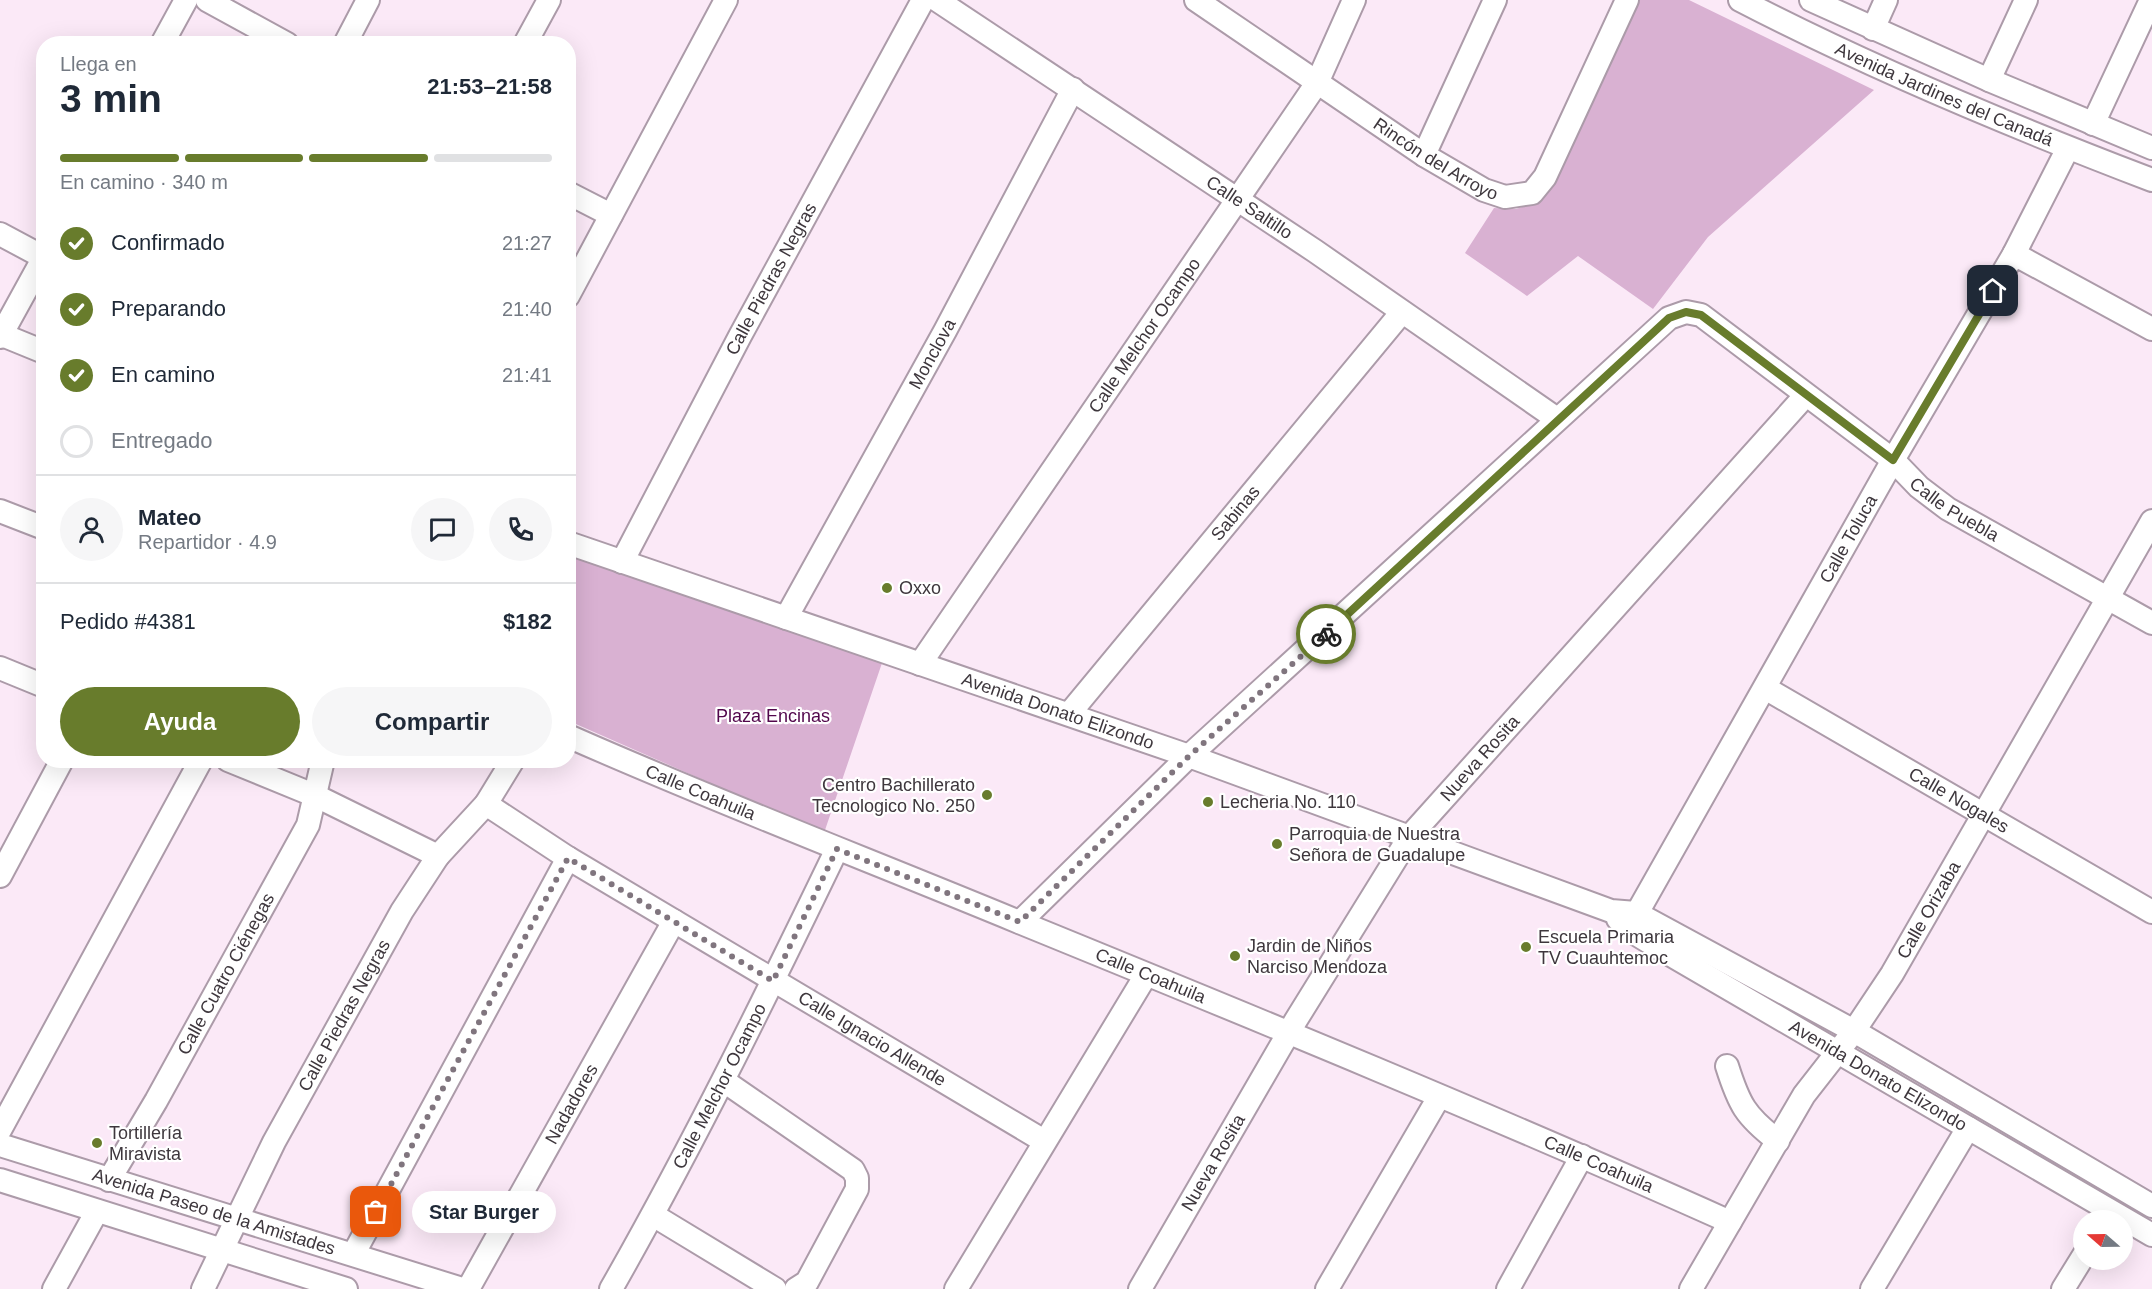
<!DOCTYPE html>
<html lang="es">
<meta charset="utf-8">
<style>
body{margin:0;font-family:Helvetica,sans-serif;background:#f6f6f7;color:#1f2937;height:100vh;display:flex;flex-direction:column;font-size:22px;white-space:nowrap}
*{box-sizing:border-box;margin:0}
p{font-size:20px;color:#747a83}
.icon{flex:none;width:33px;height:33px;fill:none;stroke:currentColor;stroke-width:2;stroke-linecap:round;stroke-linejoin:round}
.map{position:relative;flex:1;overflow:hidden}
.sheet{position:absolute;left:36px;top:36px;width:540px;height:732px;display:flex;flex-direction:column;background:#fff;border-radius:24px;box-shadow:0 6px 24px #0002}
.sheet>*{flex:none}
.needle{width:39px;rotate:290deg}
.controls{position:absolute;left:2073px;top:1210px;display:grid;gap:12px}
.controls a{display:grid;place-items:center;width:60px;height:60px;border-radius:50%;background:#fff;box-shadow:0 6px 24px #0002;font-size:30px}
.pin{position:absolute;display:grid;place-items:center;width:51px;height:51px;color:#fff;margin:-26px;border-radius:12px;box-shadow:0 3px 9px #0006}
.courier{position:absolute;display:grid;place-items:center;width:60px;height:60px;margin:-30px;border:4px solid #687c2c;border-radius:50%;background:#fff;color:#222;box-shadow:0 2px 8px #0007}
.bubble{position:absolute;height:42px;border-radius:21px;background:#fff;box-shadow:0 6px 24px #0002;font-size:20px;font-weight:700;line-height:42px;text-align:center}
.headline em{font-style:normal;font-weight:700}
.headline div{display:flex;flex-direction:column-reverse}
.headline{display:flex;align-items:center;justify-content:space-between;height:102px;padding:0 24px}
h1{font-size:39px;font-weight:700;line-height:45px}
.bar{display:grid;grid-template-columns:repeat(4,1fr);gap:9px 6px;align-content:center;height:72px;padding:0 24px}
.bar i{height:8px;border-radius:4px;background:#e0e1e3}
.bar .on{background:#687c2c}
.bar p{grid-column:span 4}
.line{display:flex;align-items:center;gap:15px;padding:0 24px;border-top:2px solid #e0e1e3}
.line div{flex:1}
.round{display:grid;place-items:center;flex:none;width:63px;height:63px;border-radius:32px;background:#f6f6f7}
ol{padding:0 24px;list-style:none}
li{display:flex;align-items:center;gap:18px;height:66px}
li p{margin-inline-start:auto}
li .icon{padding:6px;border-radius:50%;background:#687c2c;color:#fff;stroke-width:4}
li:last-child{color:#747a83}
li i{width:33px;height:33px;border:3px solid #e0e1e3;border-radius:50%}
.cta{display:flex;gap:12px;margin-top:auto;padding:12px 24px}
.cta a{flex:1;height:69px;border-radius:36px;background:#687c2c;color:#fff;font-size:24px;font-weight:700;line-height:69px;text-align:center}
.cta a+a{background:#f6f6f7;color:#1f2937}
.map>svg:first-child{display:block}
</style>
<div class="map">
<svg width="2152" height="1289" viewBox="0 0 2152 1289">
<rect width="100%" height="100%" fill="#fbe9f7"/>
<path fill="#d9b1d2" d="M1637,0H1689L1874,90L1708,237L1653,309L1578,256L1527,296L1465,253L1494,208L1516,209L1531,204Z
M569,553L882,663L824,833L569,721Z"/>
<g fill="none" stroke-linecap="round" stroke-linejoin="round">
<defs>
<g id="minor">
<path d="M207,0L287,44"/>
<path id="s1" d="M937,0L1315,251L1557,419"/>
<path id="s2" d="M1196,0L1424,155L1484,190L1505,197L1532,193L1545,177L1627,0"/>
<path id="s3" d="M1740,0C1873,69 2013,127 2152,180"/>
<path d="M1811,0L1989,80L2152,148"/>
<path d="M1873,29L1886,0"/>
<path d="M162,44L186,0"/>
<path d="M345,44L368,0"/>
<path d="M525,44L549,0"/>
<path d="M1989,80L2026,0"/>
<path d="M2093,124L2151,0"/>
<path d="M1424,155L1495,0"/>
<path d="M568,193L611,215"/>
<path d="M0,234L43,257"/>
<path d="M2014,254L2152,329"/>
<path d="M568,296L726,0"/>
<path d="M0,334L44,352"/>
<path d="M0,337L44,257"/>
<path d="M0,511L44,528"/>
<path id="s4" d="M568,543L1189,756L1611,911L1636,913L1854,1031L2152,1206"/>
<path id="s5" d="M622,562L740,336L923,0"/>
<path id="s6" d="M786,618L945,331L1073,89"/>
<path id="s7" d="M920,664L1317,83L1354,0"/>
<path d="M0,668L44,686"/>
<path id="s8" d="M1765,688L2152,912"/>
<path id="s9" d="M1069,714L1402,312"/>
<path id="s10" d="M568,736C717,802 869,860 1019,922C1257,1019 1496,1117 1730,1222"/>
<path d="M228,760L316,796L438,856"/>
<path id="s11" d="M486,804L568,858L1044,1141"/>
<path d="M0,876L62,760"/>
<path id="s12" d="M1618,919L1628,929L1659,948L2152,1235"/>
<path id="s13" d="M1020,922L1189,756L1669,318L1686,312L1701,315L1893,460L1919,487L1948,509L2152,623"/>
<path id="s14" d="M1628,929L1893,460L2014,254L2068,148"/>
<path d="M1727,1066C1739,1104 1745,1116 1778,1141"/>
<path d="M724,1081L853,1170L857,1178V1189L807,1282L796,1289"/>
<path d="M0,1130L201,760"/>
<path id="s15" d="M0,1145L462,1289"/>
<path d="M0,1180L346,1289"/>
<path id="s16" d="M109,1180L156,1101L308,825L323,760"/>
<path d="M653,1215L775,1289"/>
<path d="M354,1253L568,858"/>
<path d="M54,1289L97,1211"/>
<path id="s17" d="M203,1289L274,1142L402,911L438,856L486,804L513,760"/>
<path id="s18" d="M468,1289L674,921"/>
<path id="s19" d="M611,1289C693,1145 765,998 837,849"/>
<path d="M956,1289L1146,975"/>
<path id="s20" d="M1140,1289L1296,1020L1410,836L1805,396"/>
<path d="M1327,1289L1439,1097"/>
<path d="M1508,1289L1582,1156"/>
<path id="s21" d="M1691,1289L1804,1095L1854,1031L1892,974L2152,521"/>
<path d="M1872,1289L1968,1128"/>
<path d="M2063,1289L2084,1255"/>
</g>
</defs>
<use href="#minor" stroke="#ac9ba9" stroke-width="26"/>
<use href="#minor" stroke="#fff" stroke-width="22"/>
</g>
<g fill="none" stroke-linecap="round" stroke-linejoin="round">
<path stroke="#80757e" stroke-width="6" stroke-dasharray="0 10.8" d="M376,1212L568,858L773,981L837,849L1020,922L1189,756L1326,634"/>
<path stroke="#687c2c" stroke-width="8" d="M1326,634L1669,318L1686,312L1701,315L1893,460L1993,291"/>
</g>
<g fill="#687c2c" stroke="#fff" stroke-width="2">
<circle cx="887" cy="588" r="6"/>
<circle cx="987" cy="795" r="6"/>
<circle cx="1208" cy="802" r="6"/>
<circle cx="1277" cy="844" r="6"/>
<circle cx="1526" cy="947" r="6"/>
<circle cx="1235" cy="956" r="6"/>
<circle cx="97" cy="1143" r="6"/>
</g>
<g text-anchor="middle" dominant-baseline="central" stroke-width="4.5" stroke-linejoin="round" paint-order="stroke">
<g font-size="18" fill="#3e373d" stroke="#fff">
<text stroke="none"><textPath href="#s3" startOffset="225">Avenida Jardines del Canadá</textPath></text>
<text stroke="none"><textPath href="#s2" startOffset="288">Rincón del Arroyo</textPath></text>
<text stroke="none"><textPath href="#s1" startOffset="375">Calle Saltillo</textPath></text>
<text stroke="none"><textPath href="#s5" startOffset="320">Calle Piedras Negras</textPath></text>
<text stroke="none"><textPath href="#s7" startOffset="398">Calle Melchor Ocampo</textPath></text>
<text stroke="none"><textPath href="#s6" startOffset="302">Monclova</textPath></text>
<text stroke="none"><textPath href="#s13" startOffset="1240">Calle Puebla</textPath></text>
<text stroke="none"><textPath href="#s9" startOffset="261">Sabinas</textPath></text>
<text stroke="none"><textPath href="#s14" startOffset="448">Calle Toluca</textPath></text>
<text stroke="none"><textPath href="#s4" startOffset="518">Avenida Donato Elizondo</textPath></text>
<text stroke="none"><textPath href="#s20" startOffset="632">Nueva Rosita</textPath></text>
<text stroke="none"><textPath href="#s10" startOffset="144">Calle Coahuila</textPath></text>
<text stroke="none"><textPath href="#s8" startOffset="224">Calle Nogales</textPath></text>
<text stroke="none"><textPath href="#s21" startOffset="448">Calle Orizaba</textPath></text>
<text stroke="none"><textPath href="#s16" startOffset="237">Calle Cuatro Ciénegas</textPath></text>
<text stroke="none"><textPath href="#s10" startOffset="630">Calle Coahuila</textPath></text>
<text stroke="none"><textPath href="#s17" startOffset="308">Calle Piedras Negras</textPath></text>
<text stroke="none"><textPath href="#s11" startOffset="452">Calle Ignacio Allende</textPath></text>
<text stroke="none"><textPath href="#s12" startOffset="304">Avenida Donato Elizondo</textPath></text>
<text stroke="none"><textPath href="#s19" startOffset="230">Calle Melchor Ocampo</textPath></text>
<text stroke="none"><textPath href="#s18" startOffset="212">Nadadores</textPath></text>
<text stroke="none"><textPath href="#s20" startOffset="146">Nueva Rosita</textPath></text>
<text stroke="none"><textPath href="#s10" startOffset="1116">Calle Coahuila</textPath></text>
<text stroke="none"><textPath href="#s15" startOffset="224">Avenida Paseo de la Amistades</textPath></text>
</g>
<g font-size="18" fill="#3e373d" stroke="#fff" text-anchor="start">
<text x="899" y="588">Oxxo</text>
<text x="975" y="785" text-anchor="end">Centro Bachillerato<tspan x="975" dy="21">Tecnologico No. 250</tspan></text>
<text x="1220" y="802">Lecheria No. 110</text>
<text x="1289" y="834">Parroquia de Nuestra<tspan x="1289" dy="21">Señora de Guadalupe</tspan></text>
<text x="1538" y="937">Escuela Primaria<tspan x="1538" dy="21">TV Cuauhtemoc</tspan></text>
<text x="1247" y="946">Jardin de Niños<tspan x="1247" dy="21">Narciso Mendoza</tspan></text>
<text x="109" y="1133">Tortillería<tspan x="109" dy="21">Miravista</tspan></text>
</g>
<g font-size="18" fill="#52074c" stroke="#fff">
<text x="773" y="716">Plaza Encinas</text>
</g>
</g>
</svg>
<div class="controls">
<a><svg class="needle" viewBox="-14 -14 28 28"><path d="M0-13l5 13h-10z" fill="#e53935"/><path d="M0 13l5-13h-10z" fill="#747a83"/></svg></a>
</div>
<div class="pin" style="left:376px;top:1212px;background:#ea580c"><svg class="icon" aria-label="bag" viewBox="0 0 24 24"><path d="M5 8h14l-1 12H6zM9 8a3 3 0 0 1 6 0"/></svg></div>
<div class="pin" style="left:1993px;top:291px;background:#1f2937"><svg class="icon" aria-label="home" viewBox="0 0 24 24"><path d="M3 11l9-7 9 7M6 9v11h12V9"/></svg></div>
<div class="courier" style="left:1326px;top:634px"><svg class="icon" aria-label="bike" viewBox="0 0 24 24"><circle cx="6" cy="16" r="4"/><circle cx="18" cy="16" r="4"/><path d="M6 16l4-8h5l3 8M10 8l3 8H6M13 5h3"/></svg></div>
<div class="bubble" style="left:412px;top:1191px;width:144px">Star Burger</div>
<section class="sheet">
<div class="headline"><div><h1>3 min</h1><p>Llega en</p></div><em>21:53–21:58</em></div>
<div class="bar"><i class="on"></i><i class="on"></i><i class="on"></i><i></i><p>En camino · 340 m</p></div>
<ol>
<li><svg class="icon" aria-label="check" viewBox="0 0 24 24"><path d="M5 12l5 5 9-10"/></svg>Confirmado<p>21:27</p></li>
<li><svg class="icon" aria-label="check" viewBox="0 0 24 24"><path d="M5 12l5 5 9-10"/></svg>Preparando<p>21:40</p></li>
<li><svg class="icon" aria-label="check" viewBox="0 0 24 24"><path d="M5 12l5 5 9-10"/></svg>En camino<p>21:41</p></li>
<li><i></i>Entregado</li>
</ol>
<div class="line" style="height:108px"><a class="round"><svg class="icon" aria-label="person" viewBox="0 0 24 24"><circle cx="12" cy="8" r="4"/><path d="M4 21q1-7 8-7t8 7"/></svg></a><div><b>Mateo</b><p>Repartidor · 4.9</p></div><a class="round"><svg class="icon" aria-label="chat" viewBox="0 0 24 24"><path d="M4 5h16v11H9l-5 4z"/></svg></a><a class="round"><svg class="icon" aria-label="phone" viewBox="0 0 24 24"><path d="M5 4h4l2 5-3 2q2 4 5 5l2-3 5 2v4C11 20 4 13 5 4z"/></svg></a></div>
<div class="line" style="height:78px"><div>Pedido #4381</div><b>$182</b></div>
<div class="cta"><a>Ayuda</a><a>Compartir</a></div>
</section>
</div>
